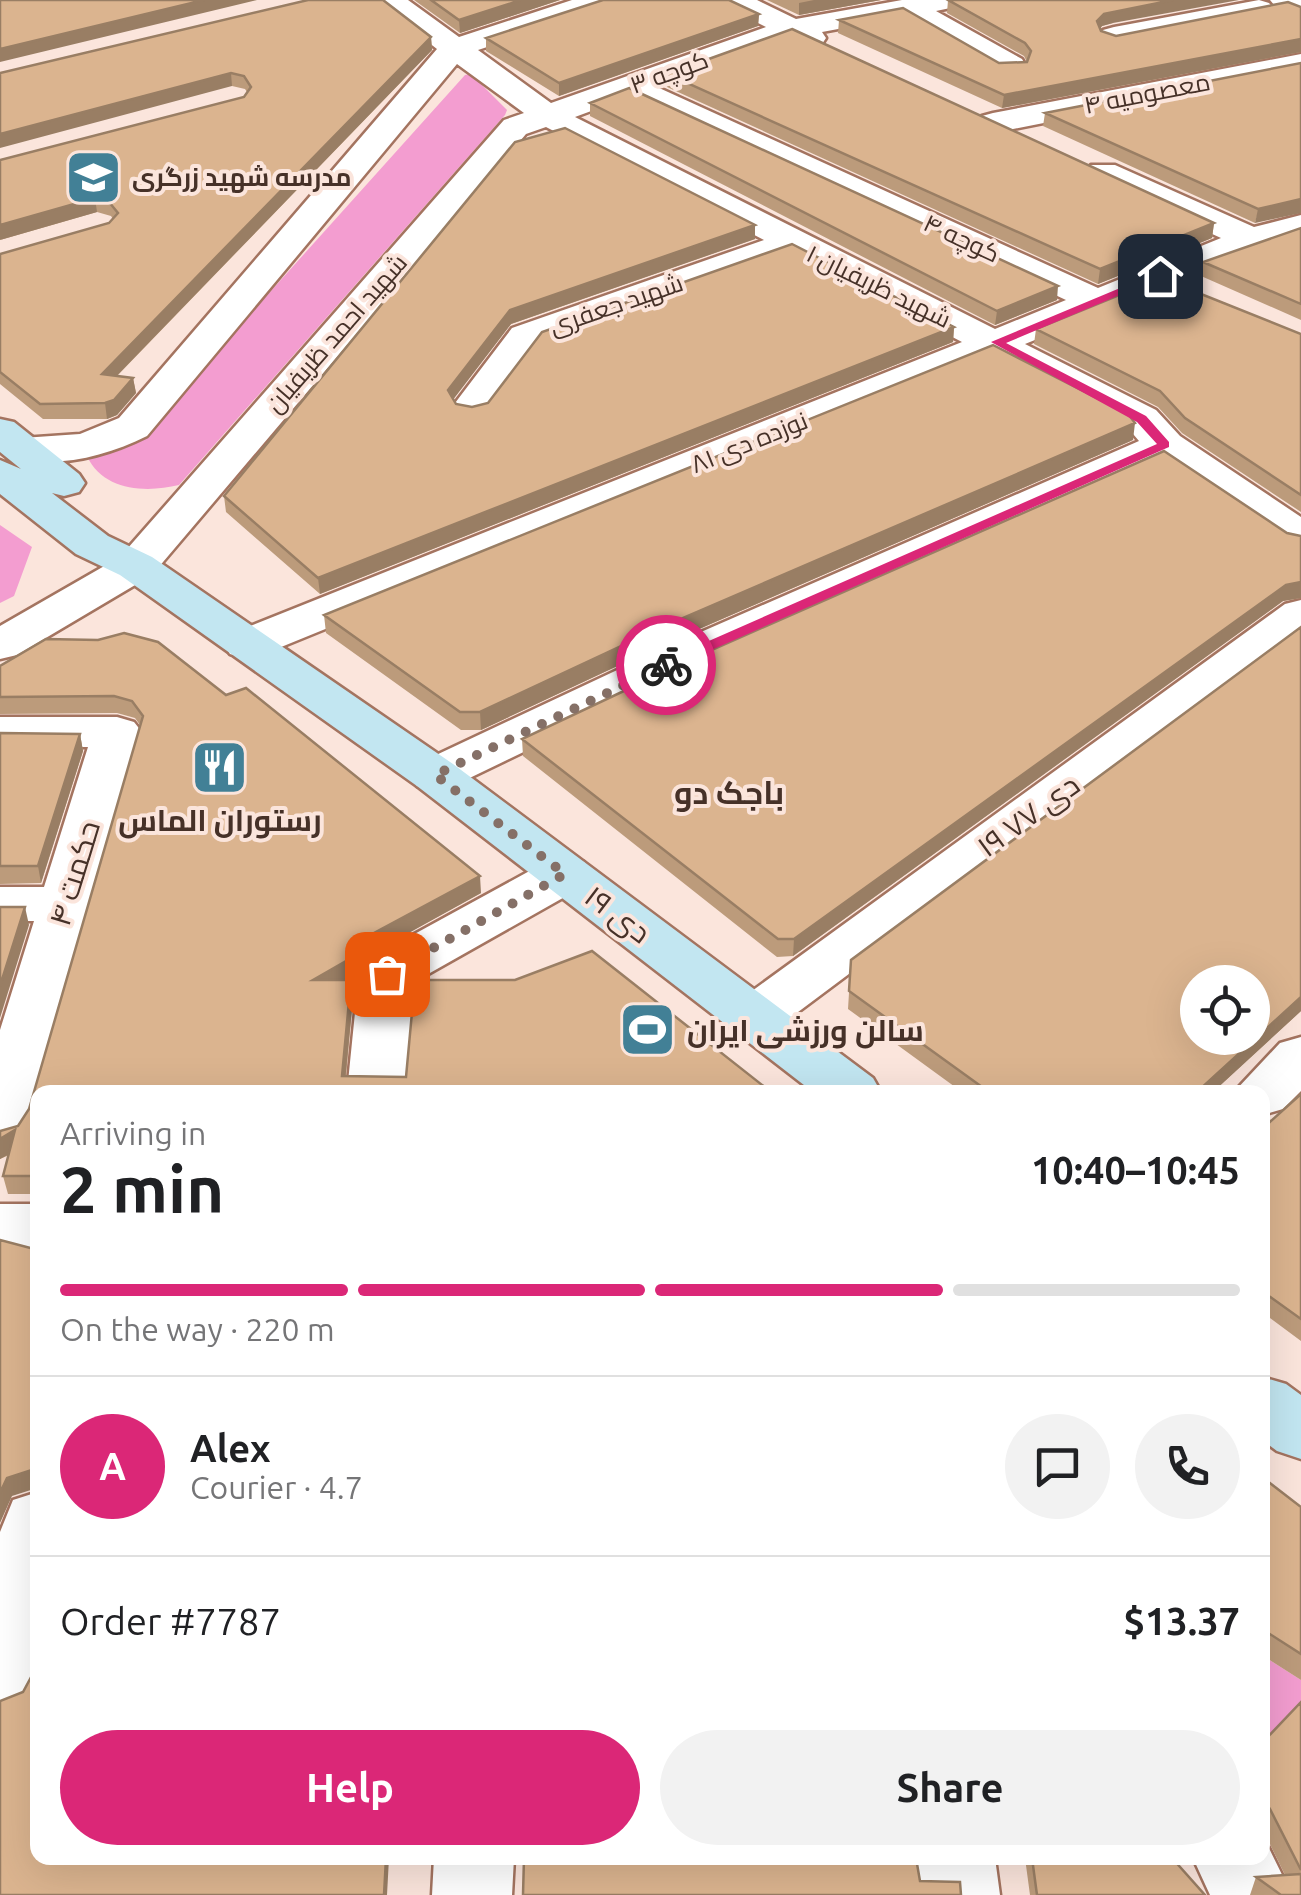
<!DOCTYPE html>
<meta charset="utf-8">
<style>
body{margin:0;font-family:Ubuntu,Cairo,sans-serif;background:#f2f2f2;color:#202124;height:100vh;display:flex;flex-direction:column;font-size:38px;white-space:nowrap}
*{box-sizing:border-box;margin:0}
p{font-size:32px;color:#757577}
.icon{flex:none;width:55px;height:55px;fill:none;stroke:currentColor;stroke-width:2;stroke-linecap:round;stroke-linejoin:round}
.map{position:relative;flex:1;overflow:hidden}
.panel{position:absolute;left:30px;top:1085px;width:1240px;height:780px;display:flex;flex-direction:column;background:#fff;border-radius:20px;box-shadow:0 10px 40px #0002}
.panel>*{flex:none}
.buttons{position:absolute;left:1180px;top:965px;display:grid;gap:20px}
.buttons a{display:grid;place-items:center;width:90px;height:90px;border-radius:50%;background:#fff;box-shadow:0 10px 40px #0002;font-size:50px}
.pin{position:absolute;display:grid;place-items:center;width:85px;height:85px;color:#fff;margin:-42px;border-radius:20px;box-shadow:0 5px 15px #0006}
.courier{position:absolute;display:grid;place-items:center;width:100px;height:100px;margin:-50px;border:8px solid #db2777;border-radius:50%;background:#fff;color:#222;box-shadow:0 2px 12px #0007}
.headline em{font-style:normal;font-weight:700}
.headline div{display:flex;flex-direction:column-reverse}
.headline{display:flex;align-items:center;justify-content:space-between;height:170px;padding:0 30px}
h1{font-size:65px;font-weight:700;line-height:75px}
.bar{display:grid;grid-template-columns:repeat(4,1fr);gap:15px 10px;align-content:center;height:120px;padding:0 30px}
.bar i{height:12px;border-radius:8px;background:#e0e0e0}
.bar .current{background:#db2777}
.bar p{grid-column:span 4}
.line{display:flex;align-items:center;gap:25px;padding:0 30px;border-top:2px solid #e0e0e0}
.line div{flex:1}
.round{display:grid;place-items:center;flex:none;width:105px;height:105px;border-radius:52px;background:#f2f2f2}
.cta{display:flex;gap:20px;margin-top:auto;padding:20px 30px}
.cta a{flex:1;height:115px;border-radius:60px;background:#db2777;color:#fff;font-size:40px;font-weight:700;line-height:115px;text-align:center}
.cta a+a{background:#f2f2f2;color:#202124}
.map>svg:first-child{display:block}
</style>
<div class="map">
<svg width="1301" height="1895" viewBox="0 0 1301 1895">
<rect width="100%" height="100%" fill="#fbe5dc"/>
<path fill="#f39dd0" d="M471,74L507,110L505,115L179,485C146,493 103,491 87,456L121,450L136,441L465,75Z
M0,525L32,547L14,596L0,603Z
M1262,1655L1301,1680V1717L1262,1758Z"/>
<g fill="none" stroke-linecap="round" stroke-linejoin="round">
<defs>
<path id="minor" d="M374,0H408L459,37L572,0H616L611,6L478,50L551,103L766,27L724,6L719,0H757L796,19L902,0H965L960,6L936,11L1022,59L1026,66L1022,73H1000L903,17L822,32L826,38L822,44L811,47L790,39L657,87L1098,288L1221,238L1091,179L1086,172L1091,165H1115L1254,227L1301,215V237L1264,247L1025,344L1156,410L1180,436L1301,517V550L1286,546L1162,462L696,669L453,786L435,790L417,786L410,775L417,764L662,649L1139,441L1128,428L992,357L264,654L247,658L230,654L224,644L230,634L962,342L792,254L540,344L486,416L472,419L458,416L452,407L512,328L764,240L546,127L526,134L152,575L136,579L120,575L114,566L120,557L504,120L524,113L457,64L147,436C105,457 56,469 8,457L2,448L8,439L80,434L119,418L437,49ZM629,97L1066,300L995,329L575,117Z
M1259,0L1269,3L1274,9L1269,15L1114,45L1103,42L1099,36L1103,30L1114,27Z
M1301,54V72L993,133L982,130L977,123L982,116L993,113Z
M1301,600V636L774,1030L754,1036L734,1030L726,1017L734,1004L1285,604Z
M0,717H117L134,722L142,732L30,1126L21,1141L0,1147V1030L34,921H0V887H44L88,747H0Z
M565,858L584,862L591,874L584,886L414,982L405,1092H347L359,973L367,960L546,862Z
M1301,1037V1091L1283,1109L1262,1115V1092H1234L1280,1043Z
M0,1204H38V1250H0Z
M38,1492V1684L27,1707L0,1717V1532L13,1500Z
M1262,1834L1292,1895H1210L1193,1858H1262Z
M434,1858H514L512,1895H432Z
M915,1858H995L1000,1895H920Z"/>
<path id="tertiary" d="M1270,0H1301V17L1275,6Z
M136,553L152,557L158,566L152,575L17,655L0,659V626L120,557Z"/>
<path id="secondary" d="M0,419L14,422L79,474L85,483L79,492L64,496L52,493L108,536L152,557L453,764L873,1078L881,1092H813L417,786L120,575L76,554L0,494V460L21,469L0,452Z
M1262,1377L1286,1384L1301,1395V1459L1277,1451L1262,1440Z"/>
</defs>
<use href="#minor" stroke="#a47460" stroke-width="5"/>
<use href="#tertiary" stroke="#a47460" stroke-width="5"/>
<use href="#secondary" stroke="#a47460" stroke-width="5"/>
<use href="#minor" fill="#fff" fill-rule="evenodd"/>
<use href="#tertiary" fill="#fff" fill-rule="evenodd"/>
<use href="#secondary" fill="#c2e6f1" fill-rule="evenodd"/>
</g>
<path fill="#bc9b7b" d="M414,0H560L460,33Z
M767,0H881L799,15Z
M948,0L1113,23L1102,26L1100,29L1101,31L1116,36L1301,7V52L1002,108L838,33L839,20L999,63L1027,62L1024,56L947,13Z
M759,14L758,26L559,96L486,51V38Z
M431,37L432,50L117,376L133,378L136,393L117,415L107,419H43L0,384V254L109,223L113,219L111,216L97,212L0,240L244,97L247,92L245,89L232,86L0,73Z
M1301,63L1255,223L1043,126L1045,113Z
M667,74L1214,223L1212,238L1098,284L667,87Z
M590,103L1057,300L995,325L590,116Z
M515,142L755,225V239L511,324L453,399L456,404L472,407L954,327L953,342L320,594L226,512L224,496Z
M1301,228V320L1201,276L1203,262Z
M1036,329L1301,334V512L1182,433L1158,407L1034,344Z
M1133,440L660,646L481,730H461L326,633L324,615Z
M1287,533L1301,536V598L1283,601L793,956L777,957L523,756L522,739Z
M1301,627V1011L1213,1092H962L848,1009L851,960Z
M46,639L481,893L365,957L355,975L347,980L353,998L346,1076L38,1092V1194H8L3,1176L9,1155L0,1159V1131L18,1126L29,1109L140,725L135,718L117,713L0,714V666Z
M0,733L80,734L83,751L41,883L0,884Z
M1301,1094V1341L1262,1312V1129Z
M1262,1477L1301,1507V1680L1262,1655Z
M1301,1702V1895H1250L1256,1877L1285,1875L1265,1834L1262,1841V1743Z
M1025,1858H1172L1205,1895H1030Z"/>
<path fill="#997e64" d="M204,0H257L0,62V49Z
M521,0H560L460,33L459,20Z
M814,0H881L799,15V3Z
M1173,0H1239L1113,23L1102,26L1096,34L1097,21L1104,14Z
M759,14L758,26L559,96V83Z
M431,37L432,50L104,389L102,374Z
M1301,39V52L1002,108L1004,95Z
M231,73L232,86L0,148V134Z
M95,198L97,212L0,240V225Z
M1301,199V213L1255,223L1258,209Z
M1214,223L1212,238L1098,284L1100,269Z
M755,225V239L511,324L449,405L448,390L510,310Z
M1058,286L1057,300L995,325L997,311Z
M954,327L953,342L320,594L318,578Z
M133,378L136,393L117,415L107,419L105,403Z
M1135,423L1133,440L660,646L481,730L480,712L660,628Z
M1301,582V598L1283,601L793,956L794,939L1286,585Z
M80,734L83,751L41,883L38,866Z
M480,876L481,893L365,957L355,975L315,998L313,980L363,939Z
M25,907L29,925L0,1018V986Z
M351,980L353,998L344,1092L342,1076Z
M1301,997V1011L1213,1092H1197Z
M15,1130L19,1149L0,1159V1139Z
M32,1470L37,1488L12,1496L0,1523V1493L7,1478Z
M386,1858H389L387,1895H384Z"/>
<path fill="#dbb48f" stroke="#997e64" stroke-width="2.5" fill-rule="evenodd" d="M0,0H204L0,49Z
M308,0H383L431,37L102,374L133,378L114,400L105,403L40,404L0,372V254L109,223L118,213L109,202L95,198L0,225V160L244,97L251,87L244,76L231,73L0,134V73Z
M431,0H521L459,20Z
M603,0H729L759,14L559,83L486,38Z
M948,0H1173L1104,14L1097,21L1101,31L1116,36L1288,2L1301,7V39L1004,95L839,20L903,8L999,63L1027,62L1031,51L1025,43Z
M792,29L1214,223L1100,269L667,74Z
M1301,63V199L1258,209L1045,113Z
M629,88L1058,286L997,311L590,103Z
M565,128L755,225L510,310L448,390L456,404L472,407L488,403L542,332L792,244L954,327L318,578L224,496L515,142Z
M1301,228V304L1203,262Z
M1161,278L1301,334V495L1185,418L1160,391L1036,329Z
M993,345L1128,414L1135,423L660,628L480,712H460L324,615Z
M1164,451L1287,533L1301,536V582L1286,585L794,939H778L522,739L698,656Z
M1301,627V997L1197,1092H989L849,991L851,960ZM1198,982H1252V1038H1198Z
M124,633L158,642L226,695L246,688L480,876L363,939L353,957L313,980H351L342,1076L406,1077L415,980H515L592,951L771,1092H38V1176H3L15,1130L0,1139V1131L18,1126L29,1109L143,716L132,701L114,696L0,697V666L46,639L98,640Z
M0,733L80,734L38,866H0Z
M0,907H25L0,986Z
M1301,1094V1319L1262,1291V1129Z
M0,1240L38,1250V1858H386L384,1895H0V1701L23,1692L37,1666V1474L32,1470L7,1478L0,1493Z
M1262,1477L1301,1507V1654L1262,1629Z
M1301,1702V1870L1270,1809L1265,1812V1833H1262V1743Z
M524,1858H916L920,1881L960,1882L961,1895H523Z
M1032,1858H1172L1205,1895H1037Z
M1301,1874V1895H1281L1256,1877Z"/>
<path fill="#db2777" d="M1156,273L1165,276L1006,343L1146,416L1169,442V447L671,668H661V662L1157,444L1137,422L991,342Z"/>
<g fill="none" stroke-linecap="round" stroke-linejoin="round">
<path stroke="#857067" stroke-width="10" stroke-dasharray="0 18" d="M387,974L565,874L435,775L666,665"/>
</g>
<defs>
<symbol id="school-square" viewBox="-11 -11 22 22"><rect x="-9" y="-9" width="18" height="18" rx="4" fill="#428096" stroke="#fbe5dc"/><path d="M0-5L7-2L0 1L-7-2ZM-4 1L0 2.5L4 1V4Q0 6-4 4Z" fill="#fff"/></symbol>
<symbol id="restaurant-square" viewBox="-11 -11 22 22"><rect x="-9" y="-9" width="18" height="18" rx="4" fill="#428096" stroke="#fbe5dc"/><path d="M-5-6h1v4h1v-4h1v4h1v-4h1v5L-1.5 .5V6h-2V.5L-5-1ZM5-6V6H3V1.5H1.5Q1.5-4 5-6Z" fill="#fff"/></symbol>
<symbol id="stadium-square" viewBox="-11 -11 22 22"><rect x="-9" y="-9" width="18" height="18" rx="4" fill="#428096" stroke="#fbe5dc"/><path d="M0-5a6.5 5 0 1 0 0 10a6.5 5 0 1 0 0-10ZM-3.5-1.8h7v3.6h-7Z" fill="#fff"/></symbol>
</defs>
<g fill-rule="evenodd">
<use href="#school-square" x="62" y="146" width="63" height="63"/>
<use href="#restaurant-square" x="188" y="736" width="63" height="63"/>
<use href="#stadium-square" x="616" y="998" width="63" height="63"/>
</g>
<g text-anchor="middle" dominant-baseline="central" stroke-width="8" stroke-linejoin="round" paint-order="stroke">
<g font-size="25" fill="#463128" stroke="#fbe5dc">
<text transform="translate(669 72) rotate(-20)">کوچه ۳</text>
<text transform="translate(1147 93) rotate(-11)">معصومیه ۴</text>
<text transform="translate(962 238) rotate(25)">کوچه ۴</text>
<text transform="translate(879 286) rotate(26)">شهید ظریفیان ۱</text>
<text transform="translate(616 304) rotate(-19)">شهید جعفری</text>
<text transform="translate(336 333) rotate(-49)">شهید احمد ظریفیان</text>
<text transform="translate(749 442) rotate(-22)">نوزده دی ۸۱</text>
</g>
<g font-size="25" font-weight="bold" fill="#463128" stroke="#fbe5dc" text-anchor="start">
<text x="132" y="177">مدرسه شهید زرگری</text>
</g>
<g font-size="30" fill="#463128" stroke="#fbe5dc">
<text transform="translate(1028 815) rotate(-36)">۱۹ دی ۷۷</text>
<text transform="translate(74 873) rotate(-73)">حکمت ۴</text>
<text transform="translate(618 914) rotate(37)">۱۹ دی</text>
</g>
<g font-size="30" font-weight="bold" fill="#463128" stroke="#fbe5dc">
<text x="220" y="820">رستوران الماس</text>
<text x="687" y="1030" text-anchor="start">سالن ورزشی ایران</text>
</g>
<g font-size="32" font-weight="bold" fill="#463128" stroke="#fbe5dc">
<text x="729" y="792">باجک دو</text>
</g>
</g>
</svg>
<div class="buttons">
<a><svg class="icon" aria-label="locate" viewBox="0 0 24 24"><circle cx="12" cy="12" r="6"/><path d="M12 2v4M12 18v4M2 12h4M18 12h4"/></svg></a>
</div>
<div class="pin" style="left:387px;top:974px;background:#ea580c"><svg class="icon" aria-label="bag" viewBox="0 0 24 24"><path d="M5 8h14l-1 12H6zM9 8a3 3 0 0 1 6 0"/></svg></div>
<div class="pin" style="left:1160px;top:276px;background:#1f2937"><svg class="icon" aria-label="home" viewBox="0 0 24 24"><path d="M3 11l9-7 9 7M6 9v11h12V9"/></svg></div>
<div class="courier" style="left:666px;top:665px"><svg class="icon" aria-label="bike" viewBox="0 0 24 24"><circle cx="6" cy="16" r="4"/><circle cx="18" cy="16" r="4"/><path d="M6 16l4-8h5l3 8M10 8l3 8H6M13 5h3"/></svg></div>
<section class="panel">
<div class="headline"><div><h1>2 min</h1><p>Arriving in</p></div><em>10:40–10:45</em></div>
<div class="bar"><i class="current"></i><i class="current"></i><i class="current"></i><i></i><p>On the way · 220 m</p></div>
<div class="line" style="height:180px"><b class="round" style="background:#db2777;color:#fff">A</b><div><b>Alex</b><p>Courier · 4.7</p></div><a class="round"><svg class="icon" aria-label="chat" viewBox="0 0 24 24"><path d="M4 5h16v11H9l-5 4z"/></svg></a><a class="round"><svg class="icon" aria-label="phone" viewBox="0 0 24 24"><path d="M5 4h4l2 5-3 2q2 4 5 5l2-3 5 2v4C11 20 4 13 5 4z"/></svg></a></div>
<div class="line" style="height:130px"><div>Order #7787</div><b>$13.37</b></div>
<div class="cta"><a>Help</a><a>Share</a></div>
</section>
</div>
